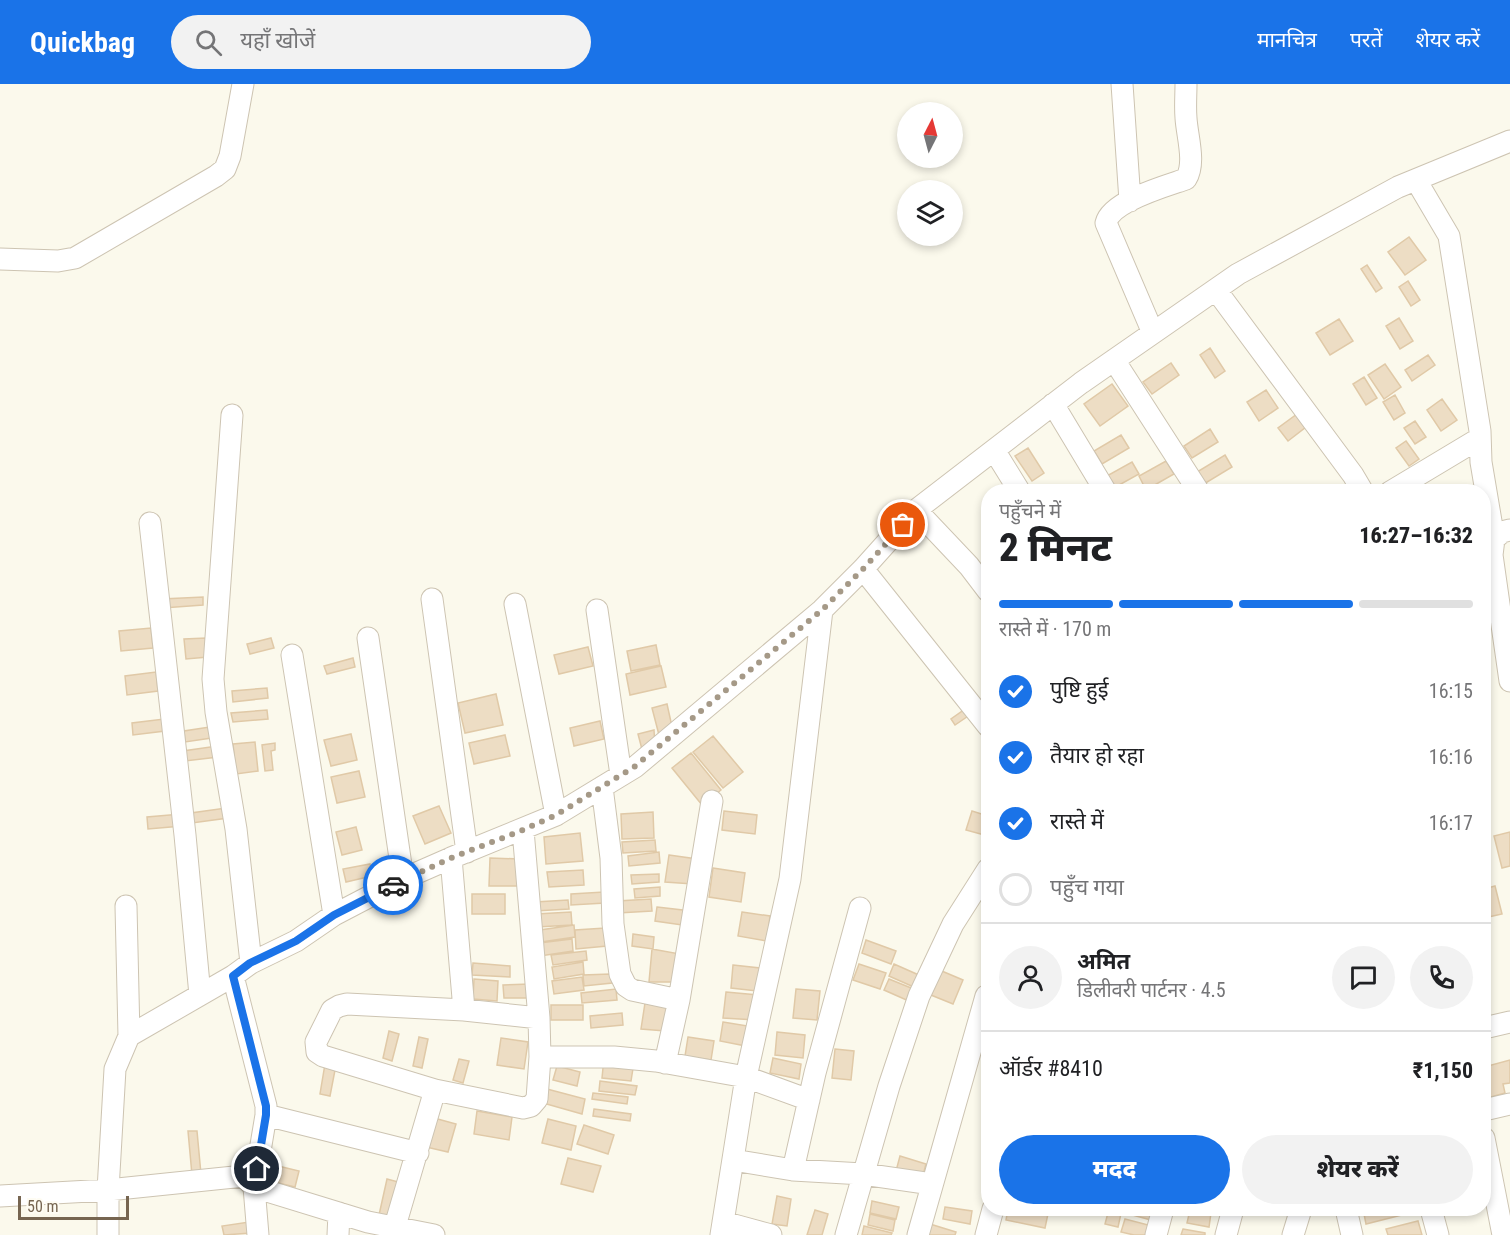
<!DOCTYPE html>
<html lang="hi">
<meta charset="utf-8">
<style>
body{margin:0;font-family:"Roboto Condensed","Noto Sans Devanagari",sans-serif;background:#f2f2f2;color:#202124;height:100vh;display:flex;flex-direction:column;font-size:22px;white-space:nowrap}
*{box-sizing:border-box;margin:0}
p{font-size:20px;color:#757577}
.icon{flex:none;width:33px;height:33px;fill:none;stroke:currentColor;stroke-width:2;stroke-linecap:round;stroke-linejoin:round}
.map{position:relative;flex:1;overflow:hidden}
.panel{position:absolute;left:981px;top:400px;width:510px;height:732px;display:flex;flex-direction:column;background:#fff;border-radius:24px;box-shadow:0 3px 9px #0003}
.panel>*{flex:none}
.needle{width:39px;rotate:6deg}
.tools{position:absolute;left:897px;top:18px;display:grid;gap:12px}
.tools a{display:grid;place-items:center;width:66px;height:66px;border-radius:50%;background:#fff;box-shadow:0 3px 9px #0003;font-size:30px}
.scale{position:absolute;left:18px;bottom:15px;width:111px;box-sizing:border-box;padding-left:6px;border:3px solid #766550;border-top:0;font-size:16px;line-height:21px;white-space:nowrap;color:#766550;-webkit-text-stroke:4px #fefcf3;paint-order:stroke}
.pin{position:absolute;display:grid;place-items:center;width:51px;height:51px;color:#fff;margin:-26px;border:3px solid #fff;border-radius:50%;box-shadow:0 2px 6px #0007}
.courier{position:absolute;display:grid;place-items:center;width:60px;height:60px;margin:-30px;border:4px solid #1a73e8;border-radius:50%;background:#fff;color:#222;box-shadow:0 2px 8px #0007}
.summary em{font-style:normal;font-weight:800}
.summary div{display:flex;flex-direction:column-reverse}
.summary{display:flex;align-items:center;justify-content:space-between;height:102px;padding:0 18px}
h1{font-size:39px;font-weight:800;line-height:45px}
.bar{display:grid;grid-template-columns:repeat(4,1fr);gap:9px 6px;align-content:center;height:72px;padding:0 18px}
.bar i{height:8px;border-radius:4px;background:#e0e0e0}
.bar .active{background:#1a73e8}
.bar p{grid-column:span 4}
.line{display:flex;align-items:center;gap:15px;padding:0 18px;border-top:2px solid #e0e0e0}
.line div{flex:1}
.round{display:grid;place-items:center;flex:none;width:63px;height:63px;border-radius:32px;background:#f2f2f2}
ol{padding:0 18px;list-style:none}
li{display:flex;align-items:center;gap:18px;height:66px}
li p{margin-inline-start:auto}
li .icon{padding:6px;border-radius:50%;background:#1a73e8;color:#fff;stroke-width:4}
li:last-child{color:#757577}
li i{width:33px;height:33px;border:3px solid #e0e0e0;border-radius:50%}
.button{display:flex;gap:12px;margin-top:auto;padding:12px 18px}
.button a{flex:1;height:69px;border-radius:36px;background:#1a73e8;color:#fff;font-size:24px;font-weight:800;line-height:69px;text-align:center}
.button a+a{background:#f2f2f2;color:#202124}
header{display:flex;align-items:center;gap:36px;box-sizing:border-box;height:84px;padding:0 30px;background:#1a73e8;color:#fff}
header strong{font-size:28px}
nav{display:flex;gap:33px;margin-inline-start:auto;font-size:21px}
.search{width:420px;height:54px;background:#f2f2f2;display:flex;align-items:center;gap:15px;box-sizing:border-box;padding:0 21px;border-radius:33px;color:#757577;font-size:22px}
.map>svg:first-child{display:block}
</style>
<header>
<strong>Quickbag</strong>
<div class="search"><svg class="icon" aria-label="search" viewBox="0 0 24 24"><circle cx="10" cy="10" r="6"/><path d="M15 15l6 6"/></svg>यहाँ खोजें</div>
<nav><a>मानचित्र</a><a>परतें</a><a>शेयर करें</a></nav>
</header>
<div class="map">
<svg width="1510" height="1151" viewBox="0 0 1510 1151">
<rect width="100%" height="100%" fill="#fbf9ec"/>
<path fill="#edddc4" stroke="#e0c9a7" stroke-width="1.5" d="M1409,153L1426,176L1405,191L1388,168Z
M1367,181L1382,204L1376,208L1361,185Z
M1408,197L1420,216L1411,222L1399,203Z
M1399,234L1413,257L1400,265L1386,242Z
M1339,235L1353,257L1330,271L1316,249Z
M1210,264L1225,287L1215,294L1200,271Z
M1428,271L1435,281L1412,297L1405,286Z
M1171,279L1179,291L1152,310L1143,298Z
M1385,280L1401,303L1384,315L1368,291Z
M1364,293L1377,314L1366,321L1353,300Z
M1112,300L1128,322L1100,342L1084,320Z
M1266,306L1278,324L1259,337L1247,318Z
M1395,311L1405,329L1394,336L1383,318Z
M1442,315L1457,336L1441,347L1427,326Z
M1297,330L1306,343L1288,357L1278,344Z
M1415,337L1426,353L1415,360L1404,344Z
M1210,345L1218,358L1192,374L1184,362Z
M1121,351L1129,364L1102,380L1094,367Z
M1406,357L1419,375L1409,382L1396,364Z
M1028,364L1044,389L1032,397L1015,372Z
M1225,371L1232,383L1204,400L1197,388Z
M1166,377L1174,390L1146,406L1139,392Z
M1132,378L1139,390L1112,405L1105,393Z
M1177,401L1180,408H1162Z
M203,513V521L163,524L162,515Z
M151,544L153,564L121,567L119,547Z
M206,554L208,573L186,575L184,555Z
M271,554L274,564L250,570L247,560Z
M656,561L660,581L631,587L627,567Z
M588,563L593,582L559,590L554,571Z
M353,574L355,583L327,590L324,582Z
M661,582L666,603L630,611L626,590Z
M156,588L158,607L127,611L125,592Z
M267,604L268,614L233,618L232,607Z
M496,610L503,641L465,649L458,619Z
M667,620L673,647L659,651L652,624Z
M968,623L974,628L955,641L951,635Z
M267,626L268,635L233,638L231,629Z
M164,635L165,647L133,651L132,639Z
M600,637L604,655L574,662L570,644Z
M216,642L218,653L185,658L184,647Z
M654,646L655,663L644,673L638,650Z
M351,650L357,676L331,682L324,656Z
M505,651L510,672L474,680L469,659Z
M713,652L743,688L723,704L693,668Z
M255,658L258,687L236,690L233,660Z
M275,659V666L271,667L273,686L265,687L262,661Z
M217,662L218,673L185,677L183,667Z
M691,669L721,706L702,721L672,684Z
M359,687L365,713L337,719L331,693Z
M439,722L451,749L425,760L413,732Z
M226,724L228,734L192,739L191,729Z
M724,727L757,731L755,750L722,746Z
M972,727L988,732V752L966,746Z
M653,728L654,754L622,755L621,730Z
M181,730L182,742L148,745L147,733Z
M356,743L362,766L342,771L336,748Z
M1510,748V782L1502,784L1494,752Z
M580,749L583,777L546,780L544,753Z
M655,756L656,767L623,769L622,758Z
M659,768L660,779L629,782L628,772Z
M669,771L697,775L693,800L665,798Z
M490,774L520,775V802H489Z
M370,780L372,792L346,798L343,785Z
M713,784L745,789L741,818L709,813Z
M583,786L584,801L549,803L547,788Z
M659,790V798L632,800L631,791Z
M1495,802L1502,830L1484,834V805Z
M660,803V812L635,814L634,805Z
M985,803L988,805V821L978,815Z
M604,808L605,819L571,821V810Z
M472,810H505V830H472Z
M651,815L652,827L618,829L617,817Z
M568,816L569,825L535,827V818Z
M657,823L691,827L689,842L655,837Z
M571,828L572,841L537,843L536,830Z
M742,828L770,832L767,857L738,852Z
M574,841L575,853L541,858L540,846Z
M605,844L607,862L576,865L575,846Z
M633,850L654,853L653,865L632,862Z
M572,855L573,867L540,872L539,859Z
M866,856L896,867L891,880L862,869Z
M652,865L680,870L676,898H649Z
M586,867L587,876L553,881L551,871Z
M583,878L584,890L554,895L552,883Z
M473,879L510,882V893L472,891Z
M859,880L886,889L880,905L853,896Z
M894,880L921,892L916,904L889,892Z
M733,881L760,884L757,907L731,904Z
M937,885L963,896L953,920L926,909Z
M610,890L612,899L584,902L583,891Z
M582,893L584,906L554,910L552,897Z
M474,895L498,897L497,917L473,915Z
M889,895L916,906L911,918L884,906Z
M530,900V914H504L503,901Z
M616,905L617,916L582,919L581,909Z
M796,905L820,907L817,936L793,934Z
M726,908L758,911L756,936L723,934Z
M645,919L668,922L665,947L641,945Z
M551,921H583V936H551Z
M622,929L623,941L591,944L590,932Z
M723,938L754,943L751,963L720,957Z
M389,947L399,950L392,977L383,974Z
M777,948L805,951L803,974L775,971Z
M419,953L428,955L422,984L413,982Z
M688,953L714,957L711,976L685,972Z
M501,954L528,958L524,985L497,981Z
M835,965L854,967L851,996L832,994Z
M604,974L634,978L631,997L602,994Z
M773,974L801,980L799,995L770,989Z
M459,975L469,977L463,999L453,996Z
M1510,976V999L1503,1000L1505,1009L1484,1015V983Z
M325,980L336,981L330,1012L320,1010Z
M557,982L580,988L577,1002L553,996Z
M600,997L637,1002L635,1011L599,1007Z
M547,1005L585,1015L582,1030L543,1019Z
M593,1009L628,1013L627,1020L592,1015Z
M594,1025L631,1030L630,1037L593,1032Z
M477,1027L512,1033L509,1056L474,1050Z
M434,1034L456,1040L448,1068L426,1063Z
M548,1035L576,1042L571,1066L542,1059Z
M584,1041L614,1051L608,1070L577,1060Z
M188,1047H197L201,1090L192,1091Z
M900,1072L926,1080L922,1095L896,1087Z
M568,1074L601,1082L593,1108L561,1100Z
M270,1080L299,1087L295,1103L266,1096Z
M387,1095L402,1099L394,1134L379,1131Z
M777,1112L791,1115L787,1142L772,1140Z
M872,1117L899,1123L896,1135L870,1129Z
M945,1123L972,1127L970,1140L943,1135Z
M1008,1125H1049L1045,1144L1006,1136Z
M1109,1125H1122L1118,1143L1105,1140Z
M1126,1125H1154L1151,1136L1125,1129Z
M1363,1125H1401L1402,1131L1366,1140Z
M815,1126L828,1130L822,1151H807Z
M1190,1126L1211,1129L1209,1143L1187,1139Z
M870,1130L895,1136L893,1147L868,1141Z
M1125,1135L1152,1142L1149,1151H1134L1121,1148Z
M1418,1137L1422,1151H1388L1386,1145Z
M249,1138L251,1149L224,1151L222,1142Z
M930,1140L956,1148L955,1151H927Z
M864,1142L892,1149L891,1151H862Z
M1183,1145L1205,1149V1151H1181Z"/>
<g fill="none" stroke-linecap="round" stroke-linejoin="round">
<defs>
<path id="minor" d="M1122,0L1130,117
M1416,96L1449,152L1480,347L1481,378L1494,455
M0,175L58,177L75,174L216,92L225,85L230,72L243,0
M1216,206L1353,391L1363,408
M1153,249L1106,139C1111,117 1166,102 1186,95C1196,79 1187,52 1186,34C1185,23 1186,11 1186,0
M1114,276L1199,408
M1053,320L1106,408
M232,331L213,595L216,628L236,745L251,879
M994,366L1020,408
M1390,408L1480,354
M916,426L969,482L988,507
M150,439L185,751L200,911
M1510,446L1502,448L1494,455L1492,471L1510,597
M863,485L988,642
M432,515L467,768
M515,520L556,731
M597,526L621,691
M368,554L403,795
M292,571L334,831
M602,703L611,774L613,840L620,890L626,902L632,906L679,916
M523,746L539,934L540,973L537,1015L531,1022L523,1024L435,1006L323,972L317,968L316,958L332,926L339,922L347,920L464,926L539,934
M451,774L464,926
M126,822L129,952
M233,892L266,1022V1031L254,1103L258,1151
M1484,944L1510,938
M540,973H614L656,977L746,993L809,1016
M665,979L679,916L712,717
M1484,1026L1510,1020
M266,1031L418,1069
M1484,1054L1503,1151
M733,1076L793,1086L863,1090L932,1100
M793,1086L815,989L860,824
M0,1112L108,1106L244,1092L254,1103L368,1138L434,1151
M1346,1125L1352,1151
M1431,1125L1438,1151
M723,1138L771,1151
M395,1142L435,1006
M108,1151V1106L115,985L129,952L233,892L251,879L296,857L334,831L403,795L451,774L556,731L635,683L822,526L863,485L916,426L1081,299L1238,190L1398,103L1510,57
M338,1151L339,1129
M721,1151L746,993L790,795L822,526
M846,1151L889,1002L919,912L953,840L988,785
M918,1151L986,912
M986,1151L993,1125
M1156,1151L1163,1125
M1226,1151L1233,1125
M1293,1151L1301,1125"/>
</defs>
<use href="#minor" stroke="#cdc4b2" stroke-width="23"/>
<use href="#minor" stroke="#fff" stroke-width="21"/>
</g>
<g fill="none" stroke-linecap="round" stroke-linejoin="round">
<path stroke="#a59987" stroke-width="6" stroke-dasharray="0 10.8" d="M393,801L451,774L523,746L556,731L634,683L822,526L863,485L903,441"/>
<path stroke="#1a73e8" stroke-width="8" d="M257,1085L266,1031V1022L233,892L250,879L296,857L334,831L393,801"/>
</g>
</svg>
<div class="tools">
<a><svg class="needle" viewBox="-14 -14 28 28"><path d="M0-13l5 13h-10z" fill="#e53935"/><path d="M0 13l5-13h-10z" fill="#757577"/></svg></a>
<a><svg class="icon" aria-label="layers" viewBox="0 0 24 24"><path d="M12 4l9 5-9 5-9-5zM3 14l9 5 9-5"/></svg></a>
</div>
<div class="scale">50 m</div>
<div class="pin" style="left:903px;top:441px;background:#ea580c"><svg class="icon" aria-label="bag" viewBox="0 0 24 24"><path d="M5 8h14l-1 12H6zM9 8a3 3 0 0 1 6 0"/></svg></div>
<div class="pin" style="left:257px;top:1085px;background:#1f2937"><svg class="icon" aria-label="home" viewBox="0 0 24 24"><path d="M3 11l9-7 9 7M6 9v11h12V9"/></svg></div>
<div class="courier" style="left:393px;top:801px"><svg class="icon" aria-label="car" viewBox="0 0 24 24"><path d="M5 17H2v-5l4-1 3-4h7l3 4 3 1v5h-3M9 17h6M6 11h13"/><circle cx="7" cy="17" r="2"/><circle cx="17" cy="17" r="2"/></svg></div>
<section class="panel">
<div class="summary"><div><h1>2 मिनट</h1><p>पहुँचने में</p></div><em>16:27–16:32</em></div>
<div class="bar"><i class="active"></i><i class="active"></i><i class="active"></i><i></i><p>रास्ते में · 170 m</p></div>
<ol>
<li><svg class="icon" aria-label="check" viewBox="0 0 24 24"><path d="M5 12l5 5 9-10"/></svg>पुष्टि हुई<p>16:15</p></li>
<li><svg class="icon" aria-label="check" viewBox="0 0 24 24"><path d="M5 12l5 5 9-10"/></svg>तैयार हो रहा<p>16:16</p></li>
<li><svg class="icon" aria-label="check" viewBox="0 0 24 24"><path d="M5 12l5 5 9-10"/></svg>रास्ते में<p>16:17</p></li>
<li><i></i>पहुँच गया</li>
</ol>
<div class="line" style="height:108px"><a class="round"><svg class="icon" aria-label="person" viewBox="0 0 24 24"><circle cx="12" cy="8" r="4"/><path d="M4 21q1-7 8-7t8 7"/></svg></a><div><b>अमित</b><p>डिलीवरी पार्टनर · 4.5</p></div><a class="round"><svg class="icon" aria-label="chat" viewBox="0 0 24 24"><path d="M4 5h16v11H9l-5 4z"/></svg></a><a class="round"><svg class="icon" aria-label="phone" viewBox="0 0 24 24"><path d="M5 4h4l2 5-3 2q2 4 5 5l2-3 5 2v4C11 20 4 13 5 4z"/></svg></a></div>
<div class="line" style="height:78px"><div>ऑर्डर #8410</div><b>₹1,150</b></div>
<div class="button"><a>मदद</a><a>शेयर करें</a></div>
</section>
</div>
